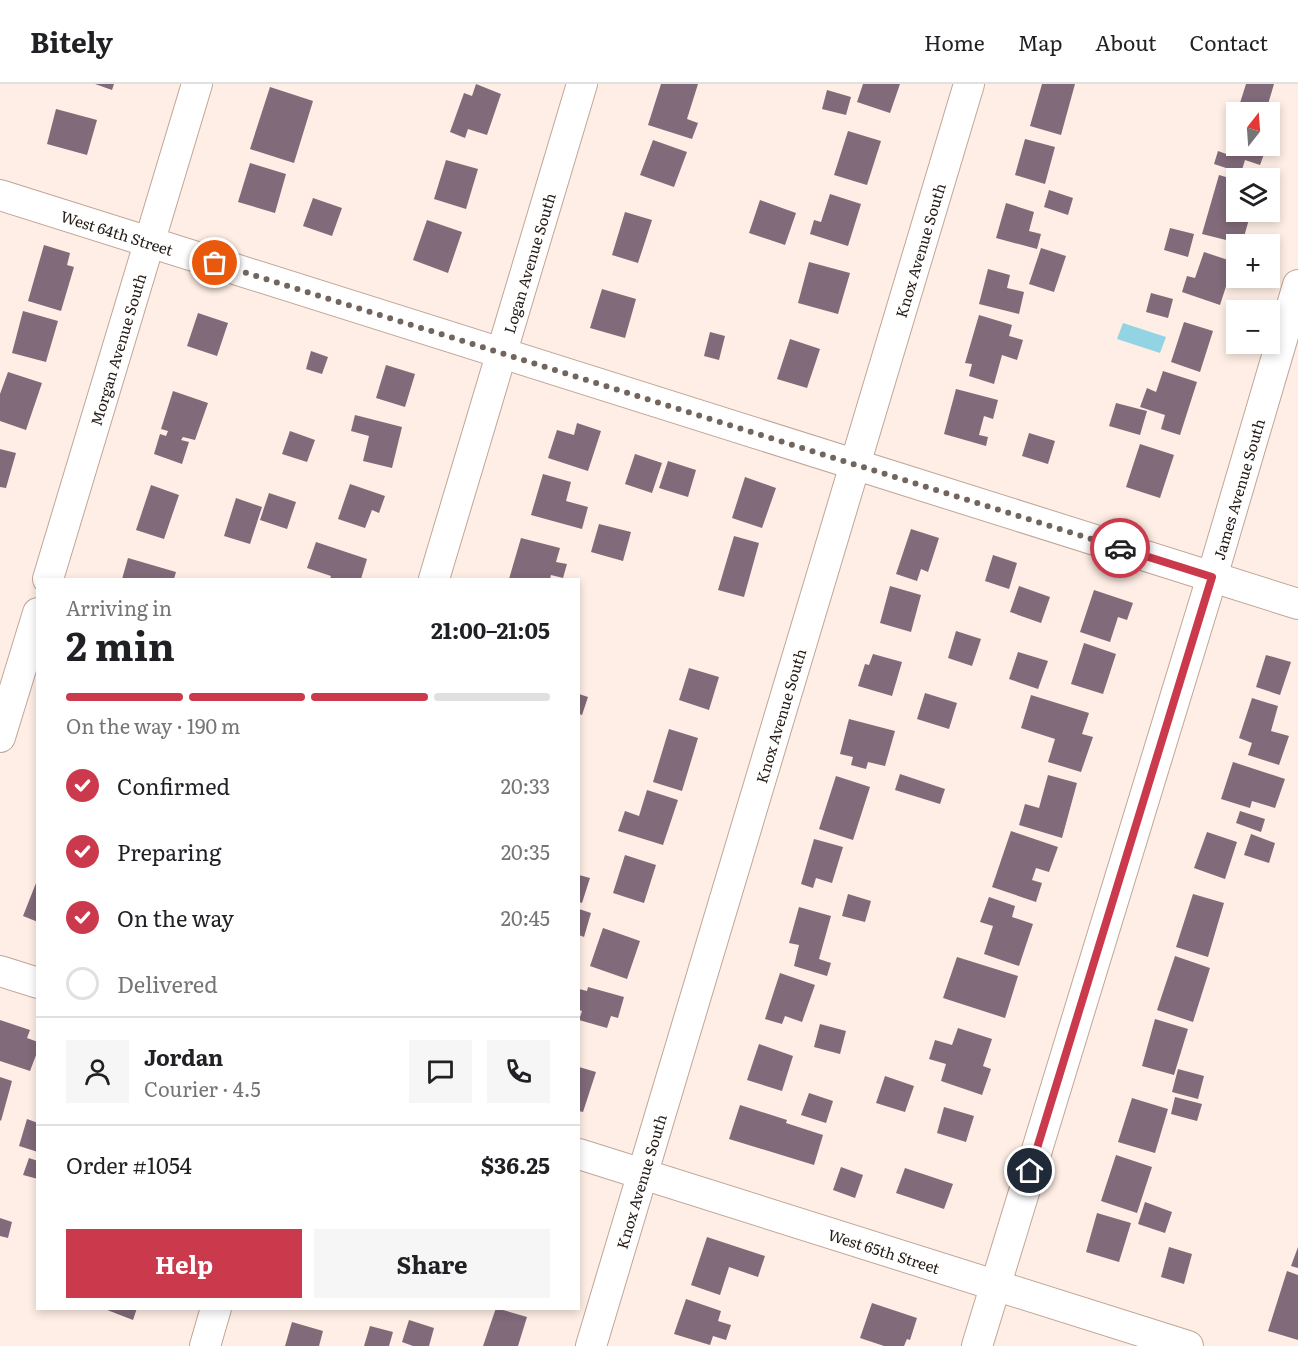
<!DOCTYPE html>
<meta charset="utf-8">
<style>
body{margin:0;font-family:Literata,serif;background:#f6f6f6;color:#202124;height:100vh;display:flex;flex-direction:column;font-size:22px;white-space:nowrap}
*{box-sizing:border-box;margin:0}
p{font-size:20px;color:#757577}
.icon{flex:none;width:33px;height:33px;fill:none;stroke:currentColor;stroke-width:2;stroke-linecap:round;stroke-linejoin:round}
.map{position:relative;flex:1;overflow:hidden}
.side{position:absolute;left:36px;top:494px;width:544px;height:732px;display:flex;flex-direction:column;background:#fff;border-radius:0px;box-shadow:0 3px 9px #0003}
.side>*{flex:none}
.needle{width:39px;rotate:17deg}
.tools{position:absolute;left:1226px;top:18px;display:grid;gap:12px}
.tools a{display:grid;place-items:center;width:54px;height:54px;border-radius:0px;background:#fff;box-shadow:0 3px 9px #0003;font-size:30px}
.pin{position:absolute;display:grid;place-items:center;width:51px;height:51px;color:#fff;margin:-26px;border:3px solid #fff;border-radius:50%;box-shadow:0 2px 6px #0007}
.courier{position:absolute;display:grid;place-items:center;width:60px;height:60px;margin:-30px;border:4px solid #cb3a4c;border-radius:50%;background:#fff;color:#222;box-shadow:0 2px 8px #0007}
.head em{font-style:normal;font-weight:700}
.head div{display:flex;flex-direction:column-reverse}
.head{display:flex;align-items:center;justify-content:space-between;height:102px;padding:0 30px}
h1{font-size:39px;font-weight:700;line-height:45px}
.bar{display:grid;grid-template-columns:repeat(4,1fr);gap:9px 6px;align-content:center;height:72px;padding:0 30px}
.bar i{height:8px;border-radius:4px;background:#e0e0e0}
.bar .selected{background:#cb3a4c}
.bar p{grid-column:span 4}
.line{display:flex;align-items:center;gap:15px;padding:0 30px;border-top:2px solid #e0e0e0}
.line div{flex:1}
.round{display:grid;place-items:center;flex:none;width:63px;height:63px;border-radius:0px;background:#f6f6f6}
ol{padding:0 30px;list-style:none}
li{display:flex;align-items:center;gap:18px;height:66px}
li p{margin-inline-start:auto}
li .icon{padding:6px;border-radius:50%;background:#cb3a4c;color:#fff;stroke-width:4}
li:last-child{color:#757577}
li i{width:33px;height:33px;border:3px solid #e0e0e0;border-radius:50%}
.action{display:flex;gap:12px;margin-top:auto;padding:12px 30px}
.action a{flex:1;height:69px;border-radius:0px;background:#cb3a4c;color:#fff;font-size:24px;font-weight:700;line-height:69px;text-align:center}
.action a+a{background:#f6f6f6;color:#202124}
header{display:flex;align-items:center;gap:36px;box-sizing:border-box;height:84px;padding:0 30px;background:#fff;border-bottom:2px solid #e0e0e0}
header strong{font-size:28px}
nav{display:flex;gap:33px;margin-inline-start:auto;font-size:21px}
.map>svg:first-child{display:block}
</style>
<header>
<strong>Bitely</strong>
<nav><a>Home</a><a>Map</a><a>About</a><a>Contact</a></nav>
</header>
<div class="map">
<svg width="1298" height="1262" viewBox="0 0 1298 1262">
<rect width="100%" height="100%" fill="#feeee5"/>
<path fill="#93d4e4" d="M1123,239L1166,253L1160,269L1117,255Z"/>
<path fill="#816a79" d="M95,0H114L112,6Z
M476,0L501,10L487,51L468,45L465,54L450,48L464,9L472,12Z
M661,0H698L687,35L698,39L692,55L648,41Z
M863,0H900L890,29L857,18Z
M1042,0H1075L1061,51L1030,42Z
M1246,0H1274L1266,27L1240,19Z
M270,3L313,17L294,79L250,65Z
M827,6L851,13L846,31L822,25Z
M56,25L97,36L87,71L47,60Z
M848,47L881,57L867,101L834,91Z
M1236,52V62H1267L1260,81L1245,76L1241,89L1214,80L1218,67L1229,71Z
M1025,55L1055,63L1045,100L1015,91Z
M653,56L687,68L674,103L640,91Z
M446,76L478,85L466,125L434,115Z
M250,79L286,90L275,129L238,118Z
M1219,91L1236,96V128H1251L1242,160L1202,150Z
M1049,106L1073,114L1068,131L1044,123Z
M830,110L861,120L848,162L810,150L814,136L821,138Z
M313,114L342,124L332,152L303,142Z
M760,116L796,129L785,161L749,149Z
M1006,119L1034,128L1029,147L1041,150L1037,165L996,154Z
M625,128L652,136L638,179L612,171Z
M427,136L462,148L448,189L413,176Z
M1170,144L1194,150L1188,173L1164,166Z
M44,161L70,169L67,181L74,183L61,227L28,217Z
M1041,164L1066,172L1054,208L1029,200Z
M1204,168L1234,178L1220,221L1182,208L1187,192L1195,194Z
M809,178L850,189L838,230L798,219Z
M988,185L1010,191L1007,204L1024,208L1019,230L979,220Z
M602,205L636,215L625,254L590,244Z
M1151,209L1173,215L1168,234L1146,228Z
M23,227L58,237L46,278L12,269Z
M198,229L228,239L217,272L187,262Z
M979,231L1012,241L1009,252L1023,256L1017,276L1002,271L994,300L969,292L972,280L965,279Z
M1184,238L1213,247L1200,288L1171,278Z
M710,248L725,252L719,276L704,272Z
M790,255L820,265L807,304L777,295Z
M311,267L328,273L322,290L306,285Z
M386,281L415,290L405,323L376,314Z
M1163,287L1197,298L1180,351L1161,345L1165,331L1140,323L1147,304L1156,308Z
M8,288L42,299L26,346L0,337V310Z
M956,305L998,316L993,335L984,332L979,351L988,353L986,362L944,350Z
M173,307L208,319L195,356L183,353L181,356L189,358L182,380L154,370L160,350L166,352L168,347L161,345Z
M1116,319L1147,327L1140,351L1109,342Z
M355,331L402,343L392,384L363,377L369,352L351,347Z
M577,339L601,347L588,387L548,374L557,346L574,351Z
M290,347L315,356L307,378L282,370Z
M1029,349L1055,357L1048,380L1022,372Z
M1140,360L1174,371L1160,414L1126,403Z
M0,365L16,369L6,404L0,403Z
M635,370L662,379L652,409L625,400Z
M668,377L696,386L688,413L659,404Z
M543,390L571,398L566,417L588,423L582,445L531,431Z
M745,393L776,404L762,444L732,434Z
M350,400L385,412L379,429L372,426L365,444L338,435Z
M151,401L179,411L164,455L136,446Z
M269,409L296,418L287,445L260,436Z
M236,414L262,423L250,460L224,452Z
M599,440L631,448L623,477L591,468Z
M911,445L939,454L928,488L921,485L917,497L896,490Z
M734,452L759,459L744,513L718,506Z
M521,454L560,464L556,478L567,480L563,494L551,491L550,495H509Z
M316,458L367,475L361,495H330L331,492L307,484Z
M993,471L1017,479L1009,505L985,497Z
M128,474L176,488L174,495H122Z
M890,502L921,511L911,548L880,539Z
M1019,502L1050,513L1041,539L1010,528Z
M1094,506L1133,519L1127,536L1118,533L1110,558L1080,548Z
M956,547L981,555L972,582L948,574Z
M1084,559L1116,570L1103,610L1071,600Z
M1018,568L1048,577L1038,605L1009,595Z
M873,570L902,578L892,612L858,602L865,580L869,581Z
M1266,571L1291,578L1280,611L1256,603Z
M689,584L719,593L709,626L679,616Z
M925,609L957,619L949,645L917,635Z
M579,610L588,613L582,631L579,630Z
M1031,611L1089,629L1082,650L1093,653L1081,688L1048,678L1055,655L1021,644Z
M1252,614L1278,622L1271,647L1289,652L1279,681L1248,671L1252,659L1239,654Z
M849,635L895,647L885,682L868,678L866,685L851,681L853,673L840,670Z
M669,645L698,654L682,707L653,698Z
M1233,678L1285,695L1275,724L1252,717L1250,724L1221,715Z
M900,690L945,705L940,720L895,706Z
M1048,691L1077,699L1062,754L1019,741L1025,720L1039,724Z
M836,692L870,703L853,756L819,745Z
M647,706L678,716L663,761L618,747L625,727L639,732Z
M1240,727L1265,735L1261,748L1236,739Z
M1011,747L1058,763L1049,788L1036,784L1032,796L1042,799L1036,818L992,803Z
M1207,748L1237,758L1225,795L1194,784Z
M1251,750L1275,759L1269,779L1244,771Z
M814,755L843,763L832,799L816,794L813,804L801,800Z
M625,771L656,781L644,819L613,809Z
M579,791L590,794L582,819L579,818Z
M38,794V838L23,832Z
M848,810L871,817L865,838L842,832Z
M1193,810L1224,819L1208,873L1176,863Z
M989,813L1015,822L1012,833L1033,840L1019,882L984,870L993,842L980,838Z
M799,823L831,832L819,875L831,879L827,892L794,882L799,861L789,859Z
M579,825L591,829L584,853L579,851Z
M603,844L640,857L627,895L590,882Z
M1175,872L1210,884L1193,938L1157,926Z
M957,873L1018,892L1005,934L943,914Z
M780,889L815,901L802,938L785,932L782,940L765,935Z
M588,903L624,913L618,934L611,932L607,944L579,936L582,927L579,926V905L587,907Z
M1155,935L1188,945L1174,991L1142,982Z
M0,936L30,946L27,954L38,958V966L30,987L0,977Z
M820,940L846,947L840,970L814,963Z
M958,944L992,955L983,982L991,985L982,1011L941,997L946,980L929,975L935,956L952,961Z
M759,960L793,972L782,1007L747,996Z
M579,983L596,988L583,1028L579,1027Z
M1178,985L1204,992L1198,1015L1172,1008Z
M885,992L914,1002L905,1028L876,1019Z
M0,993L12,997L1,1037L0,1036Z
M809,1009L833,1017L826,1039L801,1031Z
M1175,1013L1202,1020L1197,1037L1171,1030Z
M1132,1014L1168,1025L1155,1069L1118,1058Z
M740,1021L787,1036L786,1039L823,1051L814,1081L729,1055Z
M944,1023L974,1032L966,1058L937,1049Z
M27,1035L38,1039V1068L19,1062Z
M1116,1071L1152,1083L1137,1129L1101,1117Z
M29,1074L38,1077V1095L23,1091Z
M841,1083L863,1091L855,1114L833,1106Z
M905,1084L953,1100L944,1125L896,1109Z
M1145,1118L1172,1128L1165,1149L1138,1140Z
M1097,1129L1131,1139L1119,1178L1086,1168Z
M0,1134L12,1138L8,1154L0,1152Z
M707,1153L765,1172L758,1193L729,1183L720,1211L691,1201Z
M1169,1163L1192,1170L1184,1200L1161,1193Z
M1298,1163V1184L1291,1182Z
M1287,1187L1298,1191V1256L1268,1247Z
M686,1215L721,1227L718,1237L731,1241L726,1256L713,1252L710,1261L674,1250Z
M872,1219L917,1234L910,1256L907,1255L904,1262H884L860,1254Z
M102,1224H137L133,1236Z
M496,1224L527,1233L518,1262H483Z
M409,1236L434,1244L429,1262H413L402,1258Z
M292,1238L323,1247L319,1262H285Z
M370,1242L393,1248L389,1262H364Z"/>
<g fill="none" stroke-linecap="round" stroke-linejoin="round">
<defs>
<g id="minor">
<path id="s1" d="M0,111L1298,520"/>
<path id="s2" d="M48,495L197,0"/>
<path id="s3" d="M434,495L582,0"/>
<path d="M0,653L38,529"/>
<path d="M0,887L38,899"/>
<path id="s4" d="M579,1070L1188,1262"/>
<path d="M205,1262L216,1224"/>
<path id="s5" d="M591,1262L969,0"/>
<path id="s6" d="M977,1262L1212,493L1298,201"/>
</g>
</defs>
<use href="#minor" stroke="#c0a698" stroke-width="32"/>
<use href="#minor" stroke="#fff" stroke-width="30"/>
</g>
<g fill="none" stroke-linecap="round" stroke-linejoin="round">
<path stroke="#71655e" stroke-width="6" stroke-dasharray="0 10.8" d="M215,179L1120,464"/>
<path stroke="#cb3a4c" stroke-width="8" d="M1030,1087L1212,493L1120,464"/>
</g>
<g text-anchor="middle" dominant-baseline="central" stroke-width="4.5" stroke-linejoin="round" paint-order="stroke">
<g font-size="15" fill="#251b16" stroke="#fff">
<text stroke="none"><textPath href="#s1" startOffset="123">West 64th Street</textPath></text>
<text stroke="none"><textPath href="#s5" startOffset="1144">Knox Avenue South</textPath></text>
<text stroke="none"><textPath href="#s3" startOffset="330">Logan Avenue South</textPath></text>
<text stroke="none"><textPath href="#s2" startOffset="240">Morgan Avenue South</textPath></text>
<text stroke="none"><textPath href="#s6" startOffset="896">James Avenue South</textPath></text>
<text stroke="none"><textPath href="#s5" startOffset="658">Knox Avenue South</textPath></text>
<text stroke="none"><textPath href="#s5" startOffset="172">Knox Avenue South</textPath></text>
<text stroke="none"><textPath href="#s4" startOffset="320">West 65th Street</textPath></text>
</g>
</g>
</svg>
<div class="tools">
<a><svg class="needle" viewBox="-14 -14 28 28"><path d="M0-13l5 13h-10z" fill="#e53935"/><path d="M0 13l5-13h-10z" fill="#757577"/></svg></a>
<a><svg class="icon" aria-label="layers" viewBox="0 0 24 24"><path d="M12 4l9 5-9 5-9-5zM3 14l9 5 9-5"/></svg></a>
<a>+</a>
<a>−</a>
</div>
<div class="pin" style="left:215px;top:179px;background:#ea580c"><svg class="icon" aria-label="bag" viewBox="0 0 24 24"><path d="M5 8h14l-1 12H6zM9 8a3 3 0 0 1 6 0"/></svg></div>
<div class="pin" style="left:1030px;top:1087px;background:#1f2937"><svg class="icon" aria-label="home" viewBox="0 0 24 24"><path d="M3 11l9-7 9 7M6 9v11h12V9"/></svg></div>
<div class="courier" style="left:1120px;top:464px"><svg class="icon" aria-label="car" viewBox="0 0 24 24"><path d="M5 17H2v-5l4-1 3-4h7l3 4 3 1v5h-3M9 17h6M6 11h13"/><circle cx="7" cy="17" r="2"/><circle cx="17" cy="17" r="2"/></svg></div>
<section class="side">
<div class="head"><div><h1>2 min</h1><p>Arriving in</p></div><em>21:00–21:05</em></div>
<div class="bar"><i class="selected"></i><i class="selected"></i><i class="selected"></i><i></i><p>On the way · 190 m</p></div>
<ol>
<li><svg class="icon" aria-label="check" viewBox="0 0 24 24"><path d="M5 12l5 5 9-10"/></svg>Confirmed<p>20:33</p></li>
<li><svg class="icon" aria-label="check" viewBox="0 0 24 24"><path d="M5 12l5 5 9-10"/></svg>Preparing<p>20:35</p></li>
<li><svg class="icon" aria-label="check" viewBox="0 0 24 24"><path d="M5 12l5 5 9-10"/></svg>On the way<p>20:45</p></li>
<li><i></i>Delivered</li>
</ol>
<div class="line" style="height:108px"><a class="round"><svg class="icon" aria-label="person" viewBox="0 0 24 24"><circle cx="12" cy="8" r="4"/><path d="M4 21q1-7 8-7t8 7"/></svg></a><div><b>Jordan</b><p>Courier · 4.5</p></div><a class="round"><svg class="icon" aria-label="chat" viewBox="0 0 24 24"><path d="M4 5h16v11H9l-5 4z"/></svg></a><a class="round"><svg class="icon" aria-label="phone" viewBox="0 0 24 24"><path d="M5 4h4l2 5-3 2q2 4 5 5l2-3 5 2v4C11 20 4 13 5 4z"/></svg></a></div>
<div class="line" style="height:78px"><div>Order #1054</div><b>$36.25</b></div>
<div class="action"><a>Help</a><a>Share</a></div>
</section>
</div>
